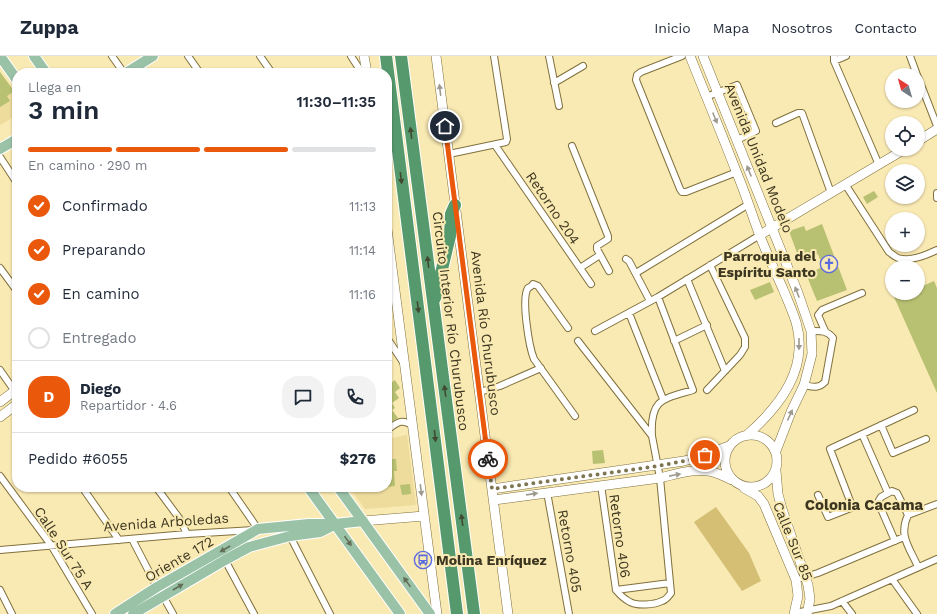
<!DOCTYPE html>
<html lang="es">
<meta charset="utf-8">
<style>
body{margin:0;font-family:"Work Sans",sans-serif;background:#f2f2f3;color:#1f2937;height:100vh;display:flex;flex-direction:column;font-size:15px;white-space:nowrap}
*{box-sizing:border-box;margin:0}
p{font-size:13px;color:#747a83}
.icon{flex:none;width:22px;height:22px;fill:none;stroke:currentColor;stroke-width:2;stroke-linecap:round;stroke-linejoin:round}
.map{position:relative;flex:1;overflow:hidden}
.panel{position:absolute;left:12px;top:12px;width:380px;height:424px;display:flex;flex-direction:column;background:#fff;border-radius:16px;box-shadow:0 1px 3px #0004}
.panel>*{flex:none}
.needle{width:26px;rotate:323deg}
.fabs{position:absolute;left:885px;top:12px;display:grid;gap:8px}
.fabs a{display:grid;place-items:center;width:40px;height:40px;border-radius:50%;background:#fff;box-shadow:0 1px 3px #0004;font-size:20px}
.pin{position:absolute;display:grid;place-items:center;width:34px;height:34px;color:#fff;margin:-17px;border:2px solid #fff;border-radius:50%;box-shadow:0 1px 4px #0007}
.courier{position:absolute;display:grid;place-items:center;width:40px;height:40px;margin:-20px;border:3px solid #ea580c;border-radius:50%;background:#fff;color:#222;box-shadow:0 1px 5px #0007}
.summary em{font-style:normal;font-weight:600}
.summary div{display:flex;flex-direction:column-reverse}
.summary{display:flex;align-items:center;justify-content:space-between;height:68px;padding:0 16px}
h1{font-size:26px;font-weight:600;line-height:30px}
.bar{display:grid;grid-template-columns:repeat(4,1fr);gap:6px 4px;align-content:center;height:48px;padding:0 16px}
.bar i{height:5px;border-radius:3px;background:#e0e1e3}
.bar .active{background:#ea580c}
.bar p{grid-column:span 4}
.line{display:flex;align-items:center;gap:10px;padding:0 16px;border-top:1px solid #e0e1e3}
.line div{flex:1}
.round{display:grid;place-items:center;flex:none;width:42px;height:42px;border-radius:16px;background:#f2f2f3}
ol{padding:0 16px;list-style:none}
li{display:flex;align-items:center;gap:12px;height:44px}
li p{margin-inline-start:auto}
li .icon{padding:4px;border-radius:50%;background:#ea580c;color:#fff;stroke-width:4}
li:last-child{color:#747a83}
li i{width:22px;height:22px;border:2px solid #e0e1e3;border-radius:50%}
header{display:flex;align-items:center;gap:24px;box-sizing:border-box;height:56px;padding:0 20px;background:#fff;border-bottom:1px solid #e0e1e3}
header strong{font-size:19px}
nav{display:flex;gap:22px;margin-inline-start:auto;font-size:14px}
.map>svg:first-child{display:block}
</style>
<header>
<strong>Zuppa</strong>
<nav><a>Inicio</a><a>Mapa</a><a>Nosotros</a><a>Contacto</a></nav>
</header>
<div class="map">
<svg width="937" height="558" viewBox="0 0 937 558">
<rect width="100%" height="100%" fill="#f9e9b2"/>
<path fill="#eedc9d" d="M0,16L17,40V59L0,69Z
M407,379L416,449L365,453L349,431H387V383Z"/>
<path fill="#d4bf74" d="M716,451L749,497L761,525L742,535L694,466Z"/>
<path fill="#b8c072" d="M0,16L14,35L7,40L10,45L0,51Z
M874,135L878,141L867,148L863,141Z
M822,168L847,234L817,245L806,218L823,211L818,198L800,205L789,175L804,170L806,175Z
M934,225L937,232V337L894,241L905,237H918V232Z
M770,226L774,236L755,244L750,234Z
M395,324L400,332L395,336L399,342L392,347L395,352L392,354L398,362L387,368V340L388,341L390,340L387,336L391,333L388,329Z
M603,394L605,407L593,408L592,395Z
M387,403H396L397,415H394L395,430L387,431Z
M410,428L411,438L402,439L400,429Z"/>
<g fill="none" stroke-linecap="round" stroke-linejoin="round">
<defs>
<path id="street" d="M112,0L124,17
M188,0L200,17
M260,0L272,17
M351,0L362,17
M549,0L559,50
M682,0L641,16L637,19L636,24L680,133L682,136H686L737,116
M834,0V5L879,109
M910,0L917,19
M834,5L846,0
M918,21L937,70
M554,27L583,10
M706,41L737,29L756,75L737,84
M776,67L798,57H802L831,137
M495,89L591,228
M572,90L608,180V183L597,190V193L609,215
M449,98L506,86L507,83L494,0
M0,101L17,127
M845,128L889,196C892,198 895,201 898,202C911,206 926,199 937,194
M937,137V142
M626,203L629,205L650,245
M0,212L17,235
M580,212L600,199
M636,217L749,148
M687,223L725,315
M629,257L663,343
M568,272L538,230L533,228C532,230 530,231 528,232C521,242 529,291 534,303L575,360
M595,275L658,241L760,179
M825,275L818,259L822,254L862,237
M387,282L403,306
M578,285L652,380L660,422L671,537C668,541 666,544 662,545C654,549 637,550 630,546C624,543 620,539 616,534
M674,285L707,269
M0,314L16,337
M804,329C813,331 818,333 825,326L833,282C827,274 820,275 811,275
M707,334L740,299L745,291V282L710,209
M480,336L500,330L541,312
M881,369L893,397L926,383
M387,374C397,367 401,362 412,369
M862,378L888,437
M652,380C650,343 662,343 693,334L658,241
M0,420L51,489L92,558
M601,429L616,534
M82,431L119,484
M156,431L179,462L187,478
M229,431L258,473
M547,436L569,558
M818,439L828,461L851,452L852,450L830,393L914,354
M908,459C898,480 910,492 918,511
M908,459L937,448
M290,480L330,558
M132,483L157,531
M895,485L878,446L881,441L892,435L897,437L908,459
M0,494L187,478L254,474
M225,504L254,558
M802,522L818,517L904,481
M892,523L917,558
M0,534L12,558
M616,534L670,527
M163,540L173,558
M842,545L852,558
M795,557L831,550L937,503"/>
<path id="secondary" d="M364,0L367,17
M436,0L508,558
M690,0C705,38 721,76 736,115C745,136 752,159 760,180C767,198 775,215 783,233C791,253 801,271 799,293C798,327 771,358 747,379
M703,0L798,237L811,275L812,298L804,329L791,356L776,395
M918,85L937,73
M387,173L437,558
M760,179L905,93
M0,346L17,333
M0,361L17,348
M725 405a26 26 0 1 1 52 0a26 26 0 1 1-52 0Z
M776,415L778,438L782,453L808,529L810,543L807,558
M744,432L758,440L764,448L796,524L798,540L794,558
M492,433L684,405L705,399L729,390
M494,444L660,422C675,418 692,413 708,415C716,416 724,420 732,424
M363,465L424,460"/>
<path id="primary" d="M0,0L17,24
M34,0L46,17
M126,17L153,0
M0,93L17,83
M308,431L400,558
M338,431L430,558
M115,558L157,531L258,473L309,468H335L363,465
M133,558L225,504L249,491L290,480L320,476L334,469"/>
<path id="highway" d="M386,0L457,558
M401,0L474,558
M435,242L450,180L451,158L455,149"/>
</defs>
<use href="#street" stroke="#80713e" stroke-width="8"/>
<use href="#secondary" stroke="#80713e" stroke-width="10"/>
<use href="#primary" stroke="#fff" stroke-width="12"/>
<use href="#highway" stroke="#fff" stroke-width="14"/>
<use href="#street" stroke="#fff" stroke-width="6"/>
<use href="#secondary" stroke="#fff" stroke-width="9"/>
<use href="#primary" stroke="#9ac2a7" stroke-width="10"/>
<use href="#highway" stroke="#56996d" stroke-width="12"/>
</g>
<defs><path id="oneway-solid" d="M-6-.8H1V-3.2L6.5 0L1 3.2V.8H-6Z"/></defs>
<g fill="#9e9a90">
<use href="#oneway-solid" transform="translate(440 34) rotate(-97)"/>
<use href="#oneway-solid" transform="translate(715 62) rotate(68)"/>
<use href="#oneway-solid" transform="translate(749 115) rotate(-112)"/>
<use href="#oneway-solid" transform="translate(797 236) rotate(-111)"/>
<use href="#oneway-solid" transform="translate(799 288) rotate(90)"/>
<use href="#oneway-solid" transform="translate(790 359) rotate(-66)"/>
<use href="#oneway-solid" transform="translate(675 419) rotate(-11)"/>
<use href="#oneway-solid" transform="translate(421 434) rotate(83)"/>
<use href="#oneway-solid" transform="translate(532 438) rotate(-8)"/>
</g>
<g fill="#414a2f">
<use href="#oneway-solid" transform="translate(411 77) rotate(-97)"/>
<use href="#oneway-solid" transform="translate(401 122) rotate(83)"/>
<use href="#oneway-solid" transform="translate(428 206) rotate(-97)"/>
<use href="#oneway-solid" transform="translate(418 251) rotate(83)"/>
<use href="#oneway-solid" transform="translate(445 335) rotate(-98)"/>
<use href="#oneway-solid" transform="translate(435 380) rotate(84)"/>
<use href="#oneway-solid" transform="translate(462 464) rotate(-98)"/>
</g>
<g fill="#626e56">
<use href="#oneway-solid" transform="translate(348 485) rotate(54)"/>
<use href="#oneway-solid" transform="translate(225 493) rotate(150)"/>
<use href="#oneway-solid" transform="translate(407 526) rotate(-126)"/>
<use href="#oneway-solid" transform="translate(178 531) rotate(-30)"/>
</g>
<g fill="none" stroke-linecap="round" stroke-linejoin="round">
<path stroke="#7e7553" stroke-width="4" stroke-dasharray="0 7.2" d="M488,403L492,433L658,410L684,405L705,399"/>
<path stroke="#ea580c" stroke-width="5" d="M445,70L488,403"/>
</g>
<defs>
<symbol id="church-ring" viewBox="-11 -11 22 22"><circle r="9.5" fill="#f9e9b2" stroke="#5a6ae1" stroke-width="1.5"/><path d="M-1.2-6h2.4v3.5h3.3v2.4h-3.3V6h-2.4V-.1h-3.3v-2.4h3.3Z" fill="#5a6ae1"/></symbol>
<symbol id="bus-ring" viewBox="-11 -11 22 22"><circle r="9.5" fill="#f9e9b2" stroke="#5a6ae1" stroke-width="1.5"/><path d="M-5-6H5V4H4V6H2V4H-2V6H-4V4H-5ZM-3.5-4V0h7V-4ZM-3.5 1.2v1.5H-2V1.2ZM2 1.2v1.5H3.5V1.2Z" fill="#5a6ae1"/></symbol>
</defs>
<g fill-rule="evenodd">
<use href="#church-ring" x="819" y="198" width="20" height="20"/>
<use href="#bus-ring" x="413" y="494" width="20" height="20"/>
</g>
<g text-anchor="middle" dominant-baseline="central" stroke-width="4" stroke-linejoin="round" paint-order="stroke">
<g font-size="14" fill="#3c3620" stroke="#f9e9b2">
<text transform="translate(759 102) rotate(68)">Avenida Unidad Modelo</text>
<text transform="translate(553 152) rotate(56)">Retorno 204</text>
<text transform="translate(451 265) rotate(83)">Circuito Interior Río Churubusco</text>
<text transform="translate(486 277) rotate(83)">Avenida Río Churubusco</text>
<text transform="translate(166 466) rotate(-4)">Avenida Arboledas</text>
<text transform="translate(620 480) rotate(82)">Retorno 406</text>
<text transform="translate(793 485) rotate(68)">Calle Sur 85</text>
<text transform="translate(64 492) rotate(57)">Calle Sur 75 A</text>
<text transform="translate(570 495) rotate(80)">Retorno 405</text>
<text transform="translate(179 503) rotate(-30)">Oriente 172</text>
</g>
<g font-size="14" font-weight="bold" fill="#3c3620" stroke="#f9e9b2" text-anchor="end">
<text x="816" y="200">Parroquia del<tspan x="816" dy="16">Espíritu Santo</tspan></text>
<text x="436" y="504" text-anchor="start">Molina Enríquez</text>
</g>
<g font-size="15" font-weight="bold" fill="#3c3620" stroke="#f9e9b2">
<text x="864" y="449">Colonia Cacama</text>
</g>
</g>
</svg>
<div class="fabs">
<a><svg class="needle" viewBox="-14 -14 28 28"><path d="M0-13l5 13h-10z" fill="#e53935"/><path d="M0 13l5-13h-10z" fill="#747a83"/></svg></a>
<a><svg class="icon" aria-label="locate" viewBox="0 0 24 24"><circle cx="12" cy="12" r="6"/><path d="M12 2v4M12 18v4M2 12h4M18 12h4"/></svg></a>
<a><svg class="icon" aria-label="layers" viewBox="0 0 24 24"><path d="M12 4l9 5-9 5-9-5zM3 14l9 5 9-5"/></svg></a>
<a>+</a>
<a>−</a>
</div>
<div class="pin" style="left:705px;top:399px;background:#ea580c"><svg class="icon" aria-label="bag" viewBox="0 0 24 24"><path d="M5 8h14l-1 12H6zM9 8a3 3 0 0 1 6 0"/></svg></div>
<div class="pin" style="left:445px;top:70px;background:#1f2937"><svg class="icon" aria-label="home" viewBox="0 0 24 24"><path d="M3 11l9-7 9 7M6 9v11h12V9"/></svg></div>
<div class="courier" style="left:488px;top:403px"><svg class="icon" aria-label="bike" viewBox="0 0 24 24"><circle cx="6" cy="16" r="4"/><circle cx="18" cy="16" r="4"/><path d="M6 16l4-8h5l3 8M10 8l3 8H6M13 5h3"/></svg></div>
<section class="panel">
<div class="summary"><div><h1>3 min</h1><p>Llega en</p></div><em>11:30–11:35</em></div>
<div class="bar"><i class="active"></i><i class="active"></i><i class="active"></i><i></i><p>En camino · 290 m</p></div>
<ol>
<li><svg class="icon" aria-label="check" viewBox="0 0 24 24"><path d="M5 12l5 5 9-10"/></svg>Confirmado<p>11:13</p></li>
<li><svg class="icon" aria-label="check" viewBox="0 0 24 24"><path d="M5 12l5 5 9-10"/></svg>Preparando<p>11:14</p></li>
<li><svg class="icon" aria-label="check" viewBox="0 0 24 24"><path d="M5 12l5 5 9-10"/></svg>En camino<p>11:16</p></li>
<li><i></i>Entregado</li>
</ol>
<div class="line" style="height:72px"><b class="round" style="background:#ea580c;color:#fff">D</b><div><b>Diego</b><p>Repartidor · 4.6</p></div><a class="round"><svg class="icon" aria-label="chat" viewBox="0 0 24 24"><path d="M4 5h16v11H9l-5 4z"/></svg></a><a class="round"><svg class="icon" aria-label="phone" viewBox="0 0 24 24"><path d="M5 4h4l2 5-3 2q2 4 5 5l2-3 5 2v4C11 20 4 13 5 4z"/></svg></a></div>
<div class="line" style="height:52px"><div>Pedido #6055</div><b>$276</b></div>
</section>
</div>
